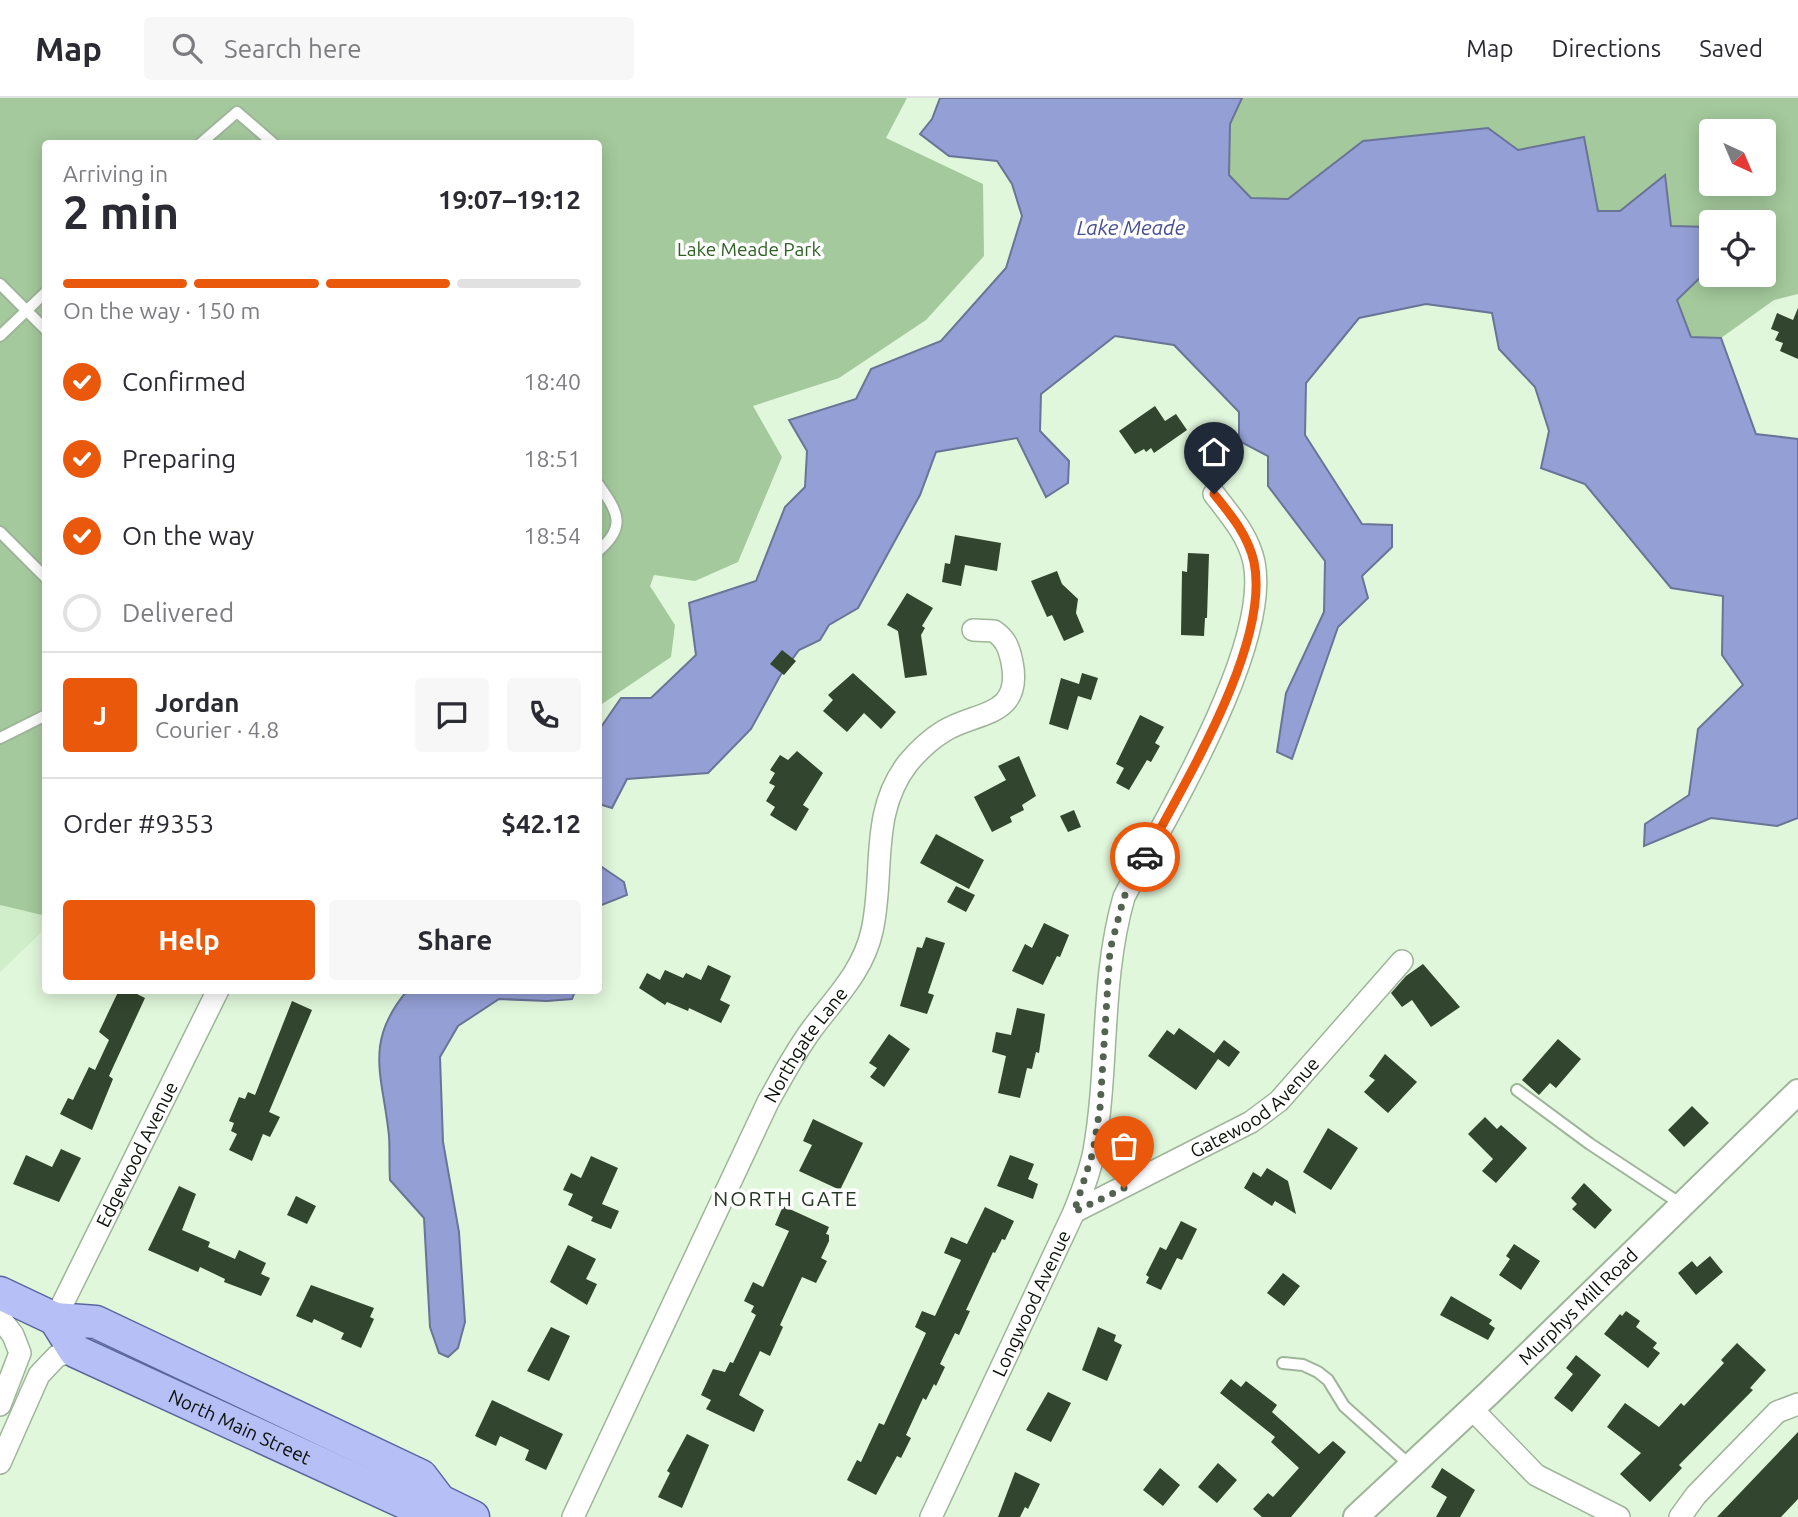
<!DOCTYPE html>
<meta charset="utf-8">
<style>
body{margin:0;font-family:Ubuntu,sans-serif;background:#f7f7f7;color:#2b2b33;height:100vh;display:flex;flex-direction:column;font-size:26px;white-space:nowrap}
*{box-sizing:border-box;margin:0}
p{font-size:23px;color:#7c7c81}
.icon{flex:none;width:38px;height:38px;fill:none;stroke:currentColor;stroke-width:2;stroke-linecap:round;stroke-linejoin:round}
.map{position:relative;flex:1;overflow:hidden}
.panel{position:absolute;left:42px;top:42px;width:560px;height:854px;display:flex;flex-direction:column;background:#fff;border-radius:7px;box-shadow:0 4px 18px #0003}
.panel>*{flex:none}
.needle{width:46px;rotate:136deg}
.buttons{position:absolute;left:1699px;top:21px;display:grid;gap:14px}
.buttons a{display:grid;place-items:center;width:77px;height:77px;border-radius:7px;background:#fff;box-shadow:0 4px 18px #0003;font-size:35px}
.pin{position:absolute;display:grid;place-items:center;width:60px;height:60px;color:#fff;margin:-72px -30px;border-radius:50% 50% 50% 0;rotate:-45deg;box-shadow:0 0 7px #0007}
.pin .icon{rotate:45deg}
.courier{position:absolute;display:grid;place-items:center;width:70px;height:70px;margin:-35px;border:5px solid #ea580c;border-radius:50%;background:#fff;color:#222;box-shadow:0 2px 9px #0007}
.overview em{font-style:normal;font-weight:700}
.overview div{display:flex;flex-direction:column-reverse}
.overview{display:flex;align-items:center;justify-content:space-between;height:119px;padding:0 21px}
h1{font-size:46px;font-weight:700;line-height:52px}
.bar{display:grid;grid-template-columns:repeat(4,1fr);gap:10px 7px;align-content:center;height:84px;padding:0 21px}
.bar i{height:9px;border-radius:5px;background:#e1e1e2}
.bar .current{background:#ea580c}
.bar p{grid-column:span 4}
.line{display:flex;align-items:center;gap:18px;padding:0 21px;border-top:2px solid #e1e1e2}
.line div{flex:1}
.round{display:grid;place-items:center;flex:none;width:74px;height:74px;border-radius:7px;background:#f7f7f7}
ol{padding:0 21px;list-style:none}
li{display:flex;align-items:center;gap:21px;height:77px}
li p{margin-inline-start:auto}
li .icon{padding:7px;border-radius:50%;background:#ea580c;color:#fff;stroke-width:4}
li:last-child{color:#7c7c81}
li i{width:38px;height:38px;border:4px solid #e1e1e2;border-radius:50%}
.button{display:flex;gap:14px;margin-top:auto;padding:14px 21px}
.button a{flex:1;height:80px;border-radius:7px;background:#ea580c;color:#fff;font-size:28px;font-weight:700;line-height:80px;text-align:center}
.button a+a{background:#f7f7f7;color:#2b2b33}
header{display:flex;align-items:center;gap:42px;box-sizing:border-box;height:98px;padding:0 35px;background:#fff;border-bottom:2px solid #e1e1e2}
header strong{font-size:33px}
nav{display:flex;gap:38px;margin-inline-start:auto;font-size:24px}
.search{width:490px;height:63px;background:#f7f7f7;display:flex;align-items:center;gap:18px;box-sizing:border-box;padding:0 24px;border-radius:7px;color:#7c7c81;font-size:26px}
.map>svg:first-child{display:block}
</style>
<header>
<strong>Map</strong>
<div class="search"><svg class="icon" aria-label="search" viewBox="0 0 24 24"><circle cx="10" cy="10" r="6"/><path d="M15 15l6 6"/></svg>Search here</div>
<nav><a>Map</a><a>Directions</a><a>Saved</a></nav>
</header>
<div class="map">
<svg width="1798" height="1419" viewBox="0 0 1798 1419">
<rect width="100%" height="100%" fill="#e0f7db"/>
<path fill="#d1eecb" d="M0,807L42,817L45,815V831L0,874Z"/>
<path fill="#a4c99c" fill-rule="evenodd" d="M0,0H907L886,40L983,86L984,158L926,222L839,280L753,308L782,359L738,464L695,483L654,477L650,488L675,527L671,559L599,608L598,46H46L45,815L42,817L0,807Z
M1242,0H1798V196L1774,202L1721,240H1691L1677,202L1711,169L1712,177H1764V160L1774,130H1764V124H1712L1711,129L1671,128L1664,77L1620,113H1598L1584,39L1518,52L1488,30L1363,43L1288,101L1251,100L1229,78L1230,26ZM1712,33H1764V86H1712Z"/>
<path fill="#949fd5" stroke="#6a7497" stroke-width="2" d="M940,0H1242L1230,26L1229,77L1251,100L1288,101L1363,43L1488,30L1518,52L1584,39L1598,113H1620L1665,77L1671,128L1711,129V169L1677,202L1691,239L1721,240L1756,336L1798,341V720L1777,728L1711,720L1644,748L1645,726L1689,697L1698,631L1743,587L1722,557L1723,498L1671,490L1585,386L1541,370L1549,333L1535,289L1499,251L1492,215L1426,206L1359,220L1306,285L1305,337L1362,426L1392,427V449L1362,478L1368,500L1338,529L1292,661L1277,654L1286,595L1324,514L1325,463L1268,388V358L1239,343V314L1174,247L1115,238L1041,296L1040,333L1069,363L1068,385L1046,399L1017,340L936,354L920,397L858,510L829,527L820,542L799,552L780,578L751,631L708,675L627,681L612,710L599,706V632L621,600H651L696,557L689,505L756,483L785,409L805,389L807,353L789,322L856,301L871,271L941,243L1006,170L1022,118L1012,86L997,63L949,58L920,36L932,21Z
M599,767L624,784L627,797L599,808Z
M407,893H575L572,901L547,903L499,901L458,928L440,959L443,1044L459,1134L465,1224L458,1250L448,1259L439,1255L430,1229L424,1120L390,1082C389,1067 390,1052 389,1038C383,978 363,945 407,893Z"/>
<path fill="#32452e" d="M1798,210V261L1780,253L1783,245L1775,242L1779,234L1771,231L1777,215L1793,222Z
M1155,308L1165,323L1176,316L1187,332L1154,355L1151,350L1146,354L1144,351L1135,356L1119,333Z
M955,437L1001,445L997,473L965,467L961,488L942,484L945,465L950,466Z
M1188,455L1209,456L1207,520H1205L1204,538L1181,537L1182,473L1187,474Z
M1057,473L1062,486L1078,501L1076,515L1084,534L1064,543L1052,517L1047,519L1031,483Z
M907,495L933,510L922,528L925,530L921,537L927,577L905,580L898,533L887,527Z
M782,552L796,563L784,577L770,566Z
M853,575L896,614L881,631L864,615L847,634L823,613L833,602L828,597Z
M1082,575L1098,580L1091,602L1078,598L1068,632L1049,626L1061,580L1079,586Z
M1140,617L1164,629L1155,645L1160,648L1151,664L1147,662L1129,692L1116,685L1124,670L1116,666Z
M797,653L823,675L803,707L809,711L796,733L770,717L775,709L766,703L775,688L769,685L775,675L770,672L780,657L788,662Z
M1019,658L1036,698L1022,707L1024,712L1010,719L1012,724L992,734L974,699L1006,682L998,668Z
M1074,712L1081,729L1068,734L1060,718Z
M936,736L984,762L969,791L920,765Z
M956,788L975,797L966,814L947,804Z
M1044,825L1069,837L1060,859L1057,858L1043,887L1012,873L1025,846L1032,850Z
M926,839L945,845L928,895L934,897L927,916L900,908L917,849L922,850Z
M1423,866L1460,909L1431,929L1412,902L1402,909L1391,895L1406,878Z
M708,867L731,878L720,902L730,907L721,925L689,910L688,913L667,904L665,907L639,890L647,875L660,882L665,872L683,880L686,875L701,882Z
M119,892H129L145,900L109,978L113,981L92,1032L60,1016L68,1000L73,1002L89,969L95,972L109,942L99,934Z
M292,903L312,912L269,1014L280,1019L270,1039L263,1036L252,1063L229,1052L237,1036L231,1033L234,1025L229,1023L239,999L245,1001L248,994L255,997Z
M1017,910L1045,916L1039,955L1036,954L1032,971L1027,970L1020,1000L998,995L1006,958L992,954L996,934L1011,937Z
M1179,930L1214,955L1224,942L1240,954L1229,969L1218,961L1196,992L1148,958L1167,932L1174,937Z
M889,936L910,951L884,989L870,979L877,970L869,965Z
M1558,941L1581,961L1556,990L1550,985L1539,997L1522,982Z
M1385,956L1417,984L1388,1015L1364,994L1375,982L1369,978Z
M1692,1008L1709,1025L1684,1049L1668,1032Z
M1485,1019L1497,1031L1501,1027L1527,1050L1496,1085L1482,1073L1493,1061L1468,1036Z
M813,1021L863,1045L840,1092L799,1073L812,1047L803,1043Z
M1328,1030L1358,1050L1331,1092L1303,1074Z
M61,1051L81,1060L59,1104L13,1086L26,1057L52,1069Z
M1010,1057L1034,1066L1028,1081L1038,1086L1033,1101L997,1088Z
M591,1058L618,1070L602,1106L619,1113L611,1131L591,1123L593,1119L568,1107L573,1096L563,1092L571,1075L581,1080Z
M1267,1070L1288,1083L1296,1116L1275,1103L1272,1108L1244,1090L1253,1074L1261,1079Z
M1584,1085L1612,1112L1595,1131L1572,1111L1577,1106L1571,1100Z
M179,1088L196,1096L182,1132L210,1144L208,1149L235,1161L239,1152L266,1165L261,1176L270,1180L261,1198L224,1184L225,1181L200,1169L198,1174L148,1152Z
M296,1098L316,1108L307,1126L287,1117Z
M783,1108L829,1129L826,1136L829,1137V1143L821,1160L827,1163L816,1185L802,1179L780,1227L783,1229L770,1258L760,1253L739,1297L764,1312L754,1334L706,1311L711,1302L701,1297L713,1271L725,1274L730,1264L733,1265L756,1217L751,1214L754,1208L744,1203L753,1184L763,1189L789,1133L775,1127Z
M985,1109L1014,1123L1005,1142L1002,1141L995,1155L993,1154L966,1212L970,1213L959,1237L955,1235L940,1266L945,1269L936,1288L934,1286L926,1302L923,1300L906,1337L911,1340L901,1360L897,1358L876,1397L847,1382L857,1362L861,1364L879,1325L884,1327L926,1235L915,1229L922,1213L935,1218L961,1162L944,1155L951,1139L967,1146Z
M1181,1123L1197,1131L1182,1162L1177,1160L1161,1192L1146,1185L1149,1179L1146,1177L1160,1149L1166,1152Z
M1514,1146L1540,1163L1521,1192L1499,1177L1510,1161L1506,1158Z
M568,1147L596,1161L586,1181L597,1186L587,1207L550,1184Z
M1710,1158L1723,1174L1696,1197L1678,1175L1692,1163L1697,1169Z
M1283,1175L1300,1188L1284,1208L1267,1195Z
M311,1187L374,1210L370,1219L374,1221L361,1250L341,1241L344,1235L314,1221L312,1225L296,1218Z
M1451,1198L1492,1222L1489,1226L1495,1230L1488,1242L1440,1217Z
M1626,1213L1640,1223L1636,1229L1657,1245L1653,1250L1660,1255L1648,1270L1604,1236L1620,1216L1622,1218Z
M551,1229L570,1238L549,1283L527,1273Z
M1098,1229L1116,1237L1114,1243L1122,1247L1107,1283L1082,1272Z
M1737,1245L1766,1272L1750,1290L1753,1292L1679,1367L1682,1370L1650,1404L1620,1376L1641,1355L1607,1329L1625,1305L1659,1329L1681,1305L1684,1308L1724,1265L1721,1262Z
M1576,1257L1601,1277L1572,1314L1554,1300L1573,1276L1566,1270Z
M1231,1281L1241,1289L1246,1283L1277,1307L1272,1314L1319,1356L1333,1343L1346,1354L1291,1419H1262L1253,1411L1268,1395L1273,1399L1299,1370L1271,1344L1275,1339L1220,1295Z
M1048,1294L1071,1305L1051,1344L1026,1332Z
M492,1302L563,1336L546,1372L525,1362L529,1352L500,1338L496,1348L475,1338Z
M1798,1334V1401L1781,1419H1717Z
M687,1336L709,1347L682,1410L658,1399L670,1375L667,1373Z
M1218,1365L1237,1382L1217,1405L1198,1389Z
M1160,1370L1180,1387L1163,1408L1143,1392Z
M1442,1370L1475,1392L1460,1419H1436L1447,1399L1431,1389Z
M1015,1374L1040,1386L1028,1411L1025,1409L1020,1419H998Z"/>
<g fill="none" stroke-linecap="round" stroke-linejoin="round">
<defs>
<path id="service" d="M200,46L237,14L274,46
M0,186L46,232
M0,238L46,194
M598,386C617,413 628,428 598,453
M0,434L46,480
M0,640L46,617
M1517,992L1590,1046L1681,1106
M1283,1265L1303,1267L1318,1274L1328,1282L1344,1308L1411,1368"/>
<g id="minor">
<path id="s1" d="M1074,1114L1251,1024L1279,1003L1402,863"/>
<path d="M0,1220L13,1237L20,1255L0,1307"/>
<path id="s2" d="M55,1221L218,892"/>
<path d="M1472,1311L1536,1377L1619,1419"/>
<path d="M0,1365L39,1277L57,1258L75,1253"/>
<path id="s3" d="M573,1419L768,1004C782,979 795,954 812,931C836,899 863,873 872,833C885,775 869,715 908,665C918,653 931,641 944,633C976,613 1023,620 1012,564C1009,550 1006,541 994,533L973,532"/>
<path id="s4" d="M931,1419L1074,1114C1082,1094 1090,1074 1094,1053C1109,968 1100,883 1124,799C1164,722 1271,549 1254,464C1248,437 1230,417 1214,396"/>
<path d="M1680,1419L1696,1397L1777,1314L1798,1306"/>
</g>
<g id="tertiary">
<path id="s5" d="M1356,1419L1489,1295L1798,994"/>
</g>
<g id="primary">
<path d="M0,1195L55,1221L96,1224L421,1378L440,1403L473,1419"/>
<path id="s6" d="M55,1221L75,1253L406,1405L440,1403"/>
</g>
</defs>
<use href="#service" stroke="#9eb59a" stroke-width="14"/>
<use href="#minor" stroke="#9eb59a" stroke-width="24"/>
<use href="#tertiary" stroke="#9eb59a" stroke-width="28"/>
<use href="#primary" stroke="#5a679e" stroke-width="35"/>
<use href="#service" stroke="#fff" stroke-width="10"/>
<use href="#minor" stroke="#fff" stroke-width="21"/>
<use href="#tertiary" stroke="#fff" stroke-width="24"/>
<use href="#primary" stroke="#b6bff6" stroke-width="32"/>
</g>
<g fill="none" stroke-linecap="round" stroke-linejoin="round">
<path stroke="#546251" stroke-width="7" stroke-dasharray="0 12.6" d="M1124,1090L1074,1114L1093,1054L1100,1010L1110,852L1124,799L1145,759"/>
<path stroke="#ea580c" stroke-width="9" d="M1145,759C1183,687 1271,546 1254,464C1248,437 1231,417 1214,396"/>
</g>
<g text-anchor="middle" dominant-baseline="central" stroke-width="7" stroke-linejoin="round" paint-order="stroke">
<g font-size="19" fill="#2e6223" stroke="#fff">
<text x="749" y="151">Lake Meade Park</text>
</g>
<g font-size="19" fill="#091107" stroke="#fff">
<text stroke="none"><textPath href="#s3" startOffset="527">Northgate Lane</textPath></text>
<text stroke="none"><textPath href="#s1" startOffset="210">Gatewood Avenue</textPath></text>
<text stroke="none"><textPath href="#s2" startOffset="184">Edgewood Avenue</textPath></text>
<text stroke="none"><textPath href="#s4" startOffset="236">Longwood Avenue</textPath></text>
<text stroke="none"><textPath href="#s5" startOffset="306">Murphys Mill Road</textPath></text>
<text stroke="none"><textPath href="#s6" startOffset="219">North Main Street</textPath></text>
</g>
<g font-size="21" font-style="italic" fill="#464f93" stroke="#fff">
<text x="1131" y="129">Lake Meade</text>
</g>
<g font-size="21" letter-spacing="2" fill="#273a23" stroke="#fff">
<text x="786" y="1100">NORTH GATE</text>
</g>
</g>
</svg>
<div class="buttons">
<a><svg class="needle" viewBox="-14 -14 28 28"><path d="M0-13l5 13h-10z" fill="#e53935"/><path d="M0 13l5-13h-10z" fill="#7c7c81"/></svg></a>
<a><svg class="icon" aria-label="locate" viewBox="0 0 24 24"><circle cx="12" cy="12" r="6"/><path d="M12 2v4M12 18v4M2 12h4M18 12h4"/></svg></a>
</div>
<div class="pin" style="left:1124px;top:1090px;background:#ea580c"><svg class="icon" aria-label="bag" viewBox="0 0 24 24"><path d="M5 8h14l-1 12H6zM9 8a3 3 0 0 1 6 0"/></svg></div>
<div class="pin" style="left:1214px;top:396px;background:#1f2937"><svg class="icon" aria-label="home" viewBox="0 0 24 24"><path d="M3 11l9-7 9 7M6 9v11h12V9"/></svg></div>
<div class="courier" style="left:1145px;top:759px"><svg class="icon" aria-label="car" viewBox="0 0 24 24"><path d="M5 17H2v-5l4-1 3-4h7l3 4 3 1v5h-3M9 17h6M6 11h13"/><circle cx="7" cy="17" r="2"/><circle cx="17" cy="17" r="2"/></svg></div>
<section class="panel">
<div class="overview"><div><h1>2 min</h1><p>Arriving in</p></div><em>19:07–19:12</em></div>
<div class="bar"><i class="current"></i><i class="current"></i><i class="current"></i><i></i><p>On the way · 150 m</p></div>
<ol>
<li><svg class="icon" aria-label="check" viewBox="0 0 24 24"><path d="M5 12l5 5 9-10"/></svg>Confirmed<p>18:40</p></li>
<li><svg class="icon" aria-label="check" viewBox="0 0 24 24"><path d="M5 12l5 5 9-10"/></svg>Preparing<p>18:51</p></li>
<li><svg class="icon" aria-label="check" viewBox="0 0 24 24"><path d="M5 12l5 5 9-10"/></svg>On the way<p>18:54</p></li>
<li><i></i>Delivered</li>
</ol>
<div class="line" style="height:126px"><b class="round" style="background:#ea580c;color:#fff">J</b><div><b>Jordan</b><p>Courier · 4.8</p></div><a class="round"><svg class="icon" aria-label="chat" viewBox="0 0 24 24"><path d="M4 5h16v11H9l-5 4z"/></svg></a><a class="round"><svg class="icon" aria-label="phone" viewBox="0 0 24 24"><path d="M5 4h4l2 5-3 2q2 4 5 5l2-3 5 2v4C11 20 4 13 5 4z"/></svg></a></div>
<div class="line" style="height:91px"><div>Order #9353</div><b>$42.12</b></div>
<div class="button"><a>Help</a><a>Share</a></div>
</section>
</div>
